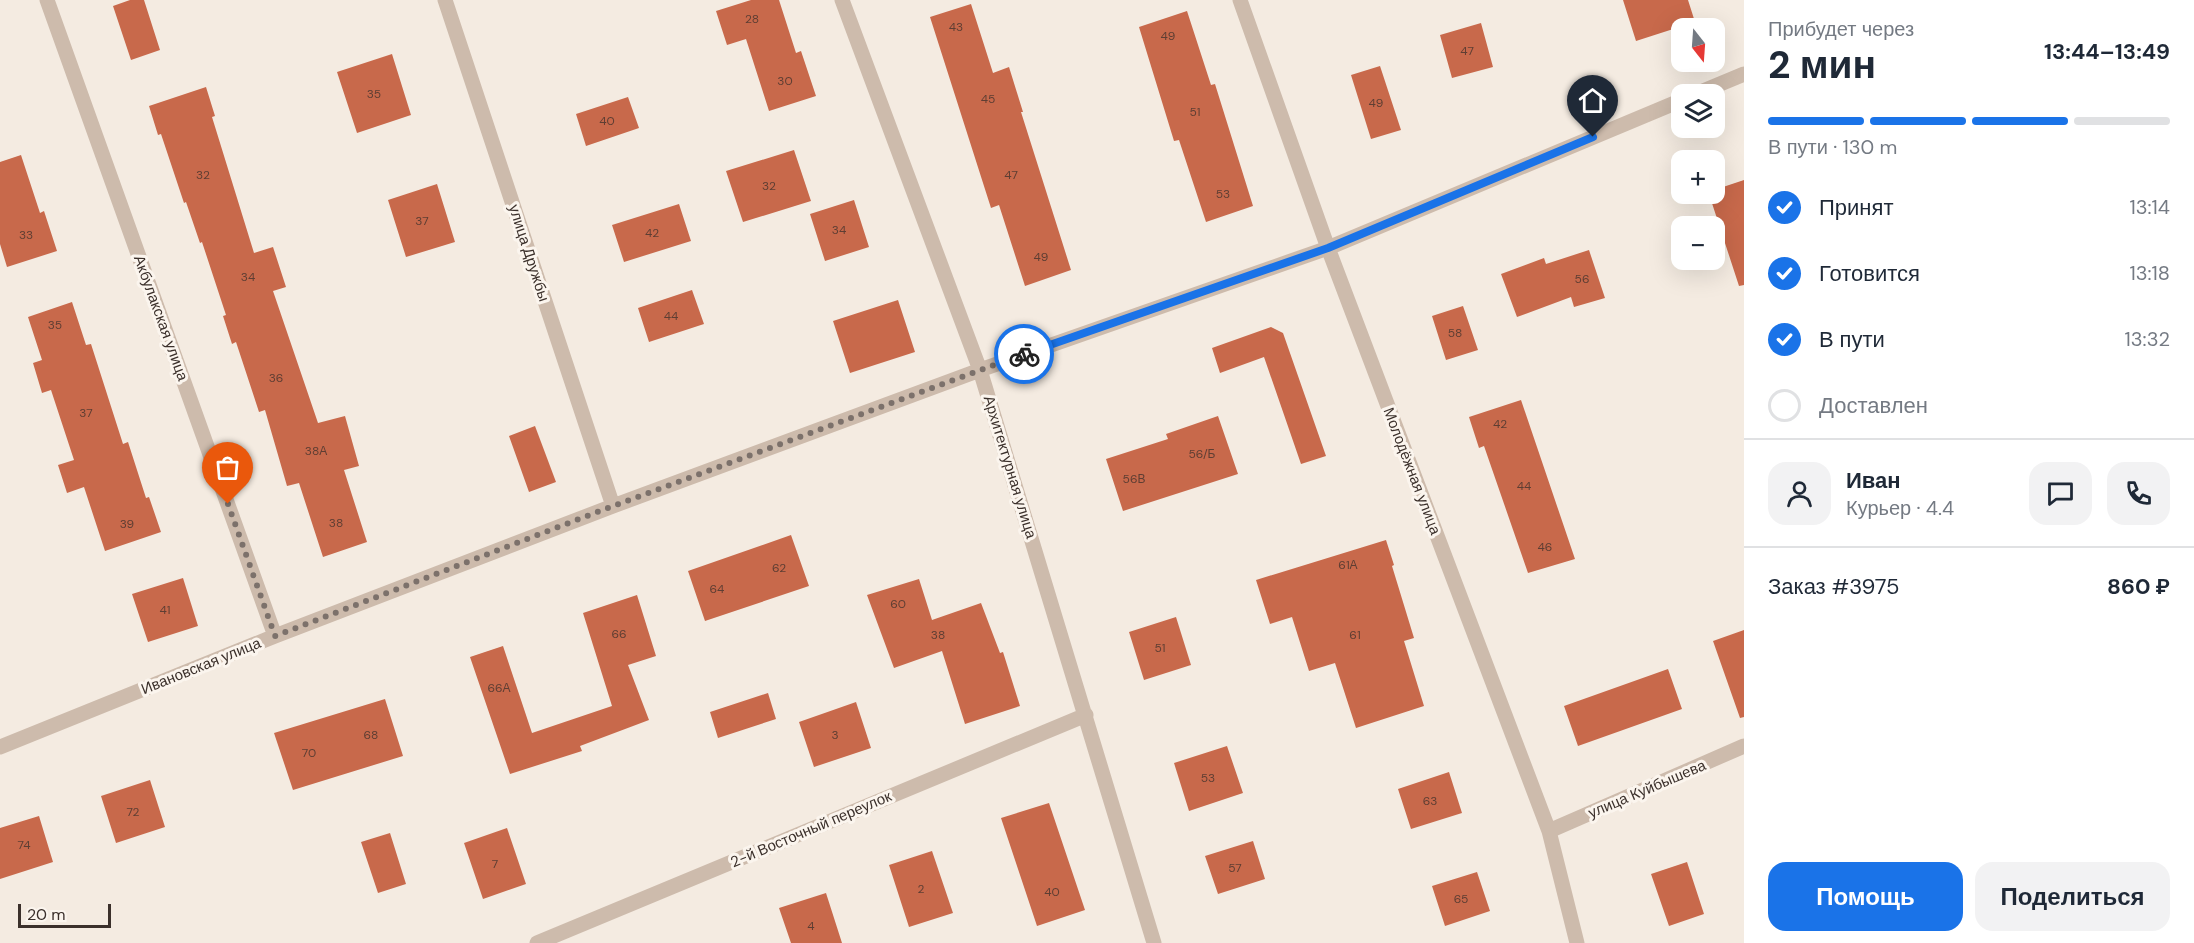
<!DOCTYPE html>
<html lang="ru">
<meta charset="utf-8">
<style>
body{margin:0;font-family:"DM Sans",sans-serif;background:#f2f2f3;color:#1f2937;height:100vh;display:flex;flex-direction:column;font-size:22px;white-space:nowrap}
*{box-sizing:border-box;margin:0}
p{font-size:20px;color:#747a83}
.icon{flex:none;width:33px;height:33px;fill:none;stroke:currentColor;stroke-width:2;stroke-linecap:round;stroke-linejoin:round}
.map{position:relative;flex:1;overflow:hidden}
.side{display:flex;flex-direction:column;background:#fff;width:450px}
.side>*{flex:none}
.needle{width:39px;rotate:163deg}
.controls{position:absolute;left:1671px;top:18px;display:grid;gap:12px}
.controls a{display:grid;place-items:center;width:54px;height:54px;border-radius:12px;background:#fff;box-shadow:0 6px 24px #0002;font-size:30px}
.scale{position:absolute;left:18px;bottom:15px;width:93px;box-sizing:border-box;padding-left:6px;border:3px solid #3b302b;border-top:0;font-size:16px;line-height:21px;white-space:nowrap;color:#3b302b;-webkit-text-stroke:4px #fbf5ee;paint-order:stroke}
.pin{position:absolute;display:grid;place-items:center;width:51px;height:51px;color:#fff;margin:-62px -26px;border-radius:50% 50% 50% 0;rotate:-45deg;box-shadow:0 0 6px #0007}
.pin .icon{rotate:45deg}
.courier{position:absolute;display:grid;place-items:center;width:60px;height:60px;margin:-30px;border:4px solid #1a73e8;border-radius:50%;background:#fff;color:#222;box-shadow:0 2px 8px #0007}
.overview em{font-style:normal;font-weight:700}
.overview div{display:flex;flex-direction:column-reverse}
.overview{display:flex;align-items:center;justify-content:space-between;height:102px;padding:0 24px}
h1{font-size:39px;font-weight:700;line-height:45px}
.bar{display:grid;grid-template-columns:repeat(4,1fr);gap:9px 6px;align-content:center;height:72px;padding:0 24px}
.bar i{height:8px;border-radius:4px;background:#e0e1e3}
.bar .current{background:#1a73e8}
.bar p{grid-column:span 4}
.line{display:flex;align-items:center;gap:15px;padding:0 24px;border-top:2px solid #e0e1e3}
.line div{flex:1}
.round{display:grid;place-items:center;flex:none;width:63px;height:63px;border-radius:18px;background:#f2f2f3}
ol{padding:0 24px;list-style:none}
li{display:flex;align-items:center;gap:18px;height:66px}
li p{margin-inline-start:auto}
li .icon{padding:6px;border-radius:50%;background:#1a73e8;color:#fff;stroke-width:4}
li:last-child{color:#747a83}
li i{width:33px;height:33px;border:3px solid #e0e1e3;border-radius:50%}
.button{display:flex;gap:12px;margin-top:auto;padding:12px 24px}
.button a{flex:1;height:69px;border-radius:18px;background:#1a73e8;color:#fff;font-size:24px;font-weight:700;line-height:69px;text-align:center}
.button a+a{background:#f2f2f3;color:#1f2937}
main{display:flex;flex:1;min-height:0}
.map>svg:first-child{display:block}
</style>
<main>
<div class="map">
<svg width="1744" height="943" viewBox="0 0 1744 943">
<rect width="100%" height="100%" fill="#f4ebe1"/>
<path fill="#c8694b" d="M130,0H144L160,50L131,60L113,6Z
M751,0H779L796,53L801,51L816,96L769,111L746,39L727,45L716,11Z
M1623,0H1688L1695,22L1636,41Z
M971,4L993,73L1009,67L1023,112H1021L1071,270L1025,286L999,205L991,208L930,17Z
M1187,11L1211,85L1215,84L1253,206L1206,222L1179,140L1174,141L1139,27Z
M1481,23L1493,67L1452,78L1440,35Z
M392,54L411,115L357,133L337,72Z
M1380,66L1401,130L1371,139L1351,75Z
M206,87L215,116L212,117L254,253L273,247L286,287L273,291L318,423L345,416L359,466L344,470L367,542L323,557L299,483L287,486L265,410L259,412L236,342L232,344L223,316L226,315L202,242L200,243L186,202L184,203L161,134L158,135L149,106Z
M628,97L639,128L586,146L576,114Z
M794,150L811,201L743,222L726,171Z
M21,155L40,213L44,211L57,251L7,267L0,244V162Z
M1744,180V285L1739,286L1709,194H1714V190Z
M437,184L455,242L406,257L388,200Z
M854,200L869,247L825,261L810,214Z
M679,204L691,241L624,262L612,225Z
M1589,250L1605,298L1574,307L1571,297L1517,317L1501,274L1544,258L1546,264Z
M692,290L704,324L649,342L638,308Z
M898,300L915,352L850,373L833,321Z
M72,302L86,345L91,344L123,444L128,442L146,498L149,497L161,532L105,551L84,487L67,493L58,465L74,460L51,390L42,393L33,363L42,360L28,317Z
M1463,306L1478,350L1446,360L1432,316Z
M1271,327L1283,333L1326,456L1301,464L1264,357L1220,373L1212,348Z
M1521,400L1575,559L1528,573L1484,446L1479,448L1469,417Z
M1218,416L1238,474L1123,511L1106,459L1168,439L1166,434Z
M535,426L556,482L529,492L509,436Z
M791,535L809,586L705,621L688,571Z
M1386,540L1394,565L1392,566L1414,638L1404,641L1424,706L1356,728L1335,663L1309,671L1292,617L1270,624L1256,580Z
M183,578L198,626L148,642L132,594Z
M919,579L932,620L981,603L1000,653L1003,652L1020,706L965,724L942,651L894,668L867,595Z
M637,595L656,656L628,665L649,720L580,746L582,751L510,774L470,657L503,646L532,733L612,706L583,613Z
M1176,617L1191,665L1144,680L1129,632Z
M1744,630V717L1740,718L1713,641Z
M1668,669L1682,709L1578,746L1564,706Z
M768,693L776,719L718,738L710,712Z
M385,699L403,756L293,790L274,733Z
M856,702L871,748L814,767L799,722Z
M1227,746L1243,793L1189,811L1174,763Z
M1449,772L1462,813L1411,829L1398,789Z
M150,780L165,827L116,843L101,796Z
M1049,803L1085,910L1037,926L1001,818Z
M39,816L53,862L0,879V828Z
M507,828L526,884L483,899L464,843Z
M390,833L406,884L378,893L361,842Z
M1253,841L1265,879L1218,894L1205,856Z
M932,851L953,913L909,927L889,865Z
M1687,862L1704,914L1669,926L1651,874Z
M1477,872L1490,911L1445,926L1432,886Z
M826,893L842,943H791L779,908Z"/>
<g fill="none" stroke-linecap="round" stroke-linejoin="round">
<path stroke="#cdbbac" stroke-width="15" d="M47,0L275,636
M445,0L613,506
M842,0L980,370L1154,943
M1240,0L1328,248L1549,831L1577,943
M1696,94L1744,74
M0,747L275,636L613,506L980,370L1328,248L1682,100
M1549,831L1744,746
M537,943L1086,715"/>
</g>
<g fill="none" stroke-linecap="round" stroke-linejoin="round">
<path stroke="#7c716b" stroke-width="6" stroke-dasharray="0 10.8" d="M228,504L275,636L613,506L1024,354"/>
<path stroke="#1a73e8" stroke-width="8" d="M1024,354L1328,248L1593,137"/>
</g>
<g text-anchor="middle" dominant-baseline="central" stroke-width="6" stroke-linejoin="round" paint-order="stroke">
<g font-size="12" fill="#5e3e33">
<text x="752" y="19">28</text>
<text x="956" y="27">43</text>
<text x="1168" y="36">49</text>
<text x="1467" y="51">47</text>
<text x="785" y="81">30</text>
<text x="374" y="94">35</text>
<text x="988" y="99">45</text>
<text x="1376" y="103">49</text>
<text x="1195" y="112">51</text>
<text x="607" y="121">40</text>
<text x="203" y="175">32</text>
<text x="1011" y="175">47</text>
<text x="769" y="186">32</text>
<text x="1223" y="194">53</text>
<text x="422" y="221">37</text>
<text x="839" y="230">34</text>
<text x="652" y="233">42</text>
<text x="26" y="235">33</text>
<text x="1041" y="257">49</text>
<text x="248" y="277">34</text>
<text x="1582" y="279">56</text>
<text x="671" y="316">44</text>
<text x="55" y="325">35</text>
<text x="1455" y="333">58</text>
<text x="276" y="378">36</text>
<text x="86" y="413">37</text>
<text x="1500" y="424">42</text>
<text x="316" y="451">38А</text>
<text x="1202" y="454">56/Б</text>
<text x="1134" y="479">56В</text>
<text x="1524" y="486">44</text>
<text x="336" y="523">38</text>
<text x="127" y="524">39</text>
<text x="1545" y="547">46</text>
<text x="1348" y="565">61А</text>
<text x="779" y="568">62</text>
<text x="717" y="589">64</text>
<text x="898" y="604">60</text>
<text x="165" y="610">41</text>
<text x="619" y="634">66</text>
<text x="938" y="635">38</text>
<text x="1355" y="635">61</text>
<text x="1160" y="648">51</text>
<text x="499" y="688">66А</text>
<text x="371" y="735">68</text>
<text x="835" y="735">3</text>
<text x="309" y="753">70</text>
<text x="1208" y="778">53</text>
<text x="1430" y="801">63</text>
<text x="133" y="812">72</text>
<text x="24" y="845">74</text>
<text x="495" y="864">7</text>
<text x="1235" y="868">57</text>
<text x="921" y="889">2</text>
<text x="1052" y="892">40</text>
<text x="1461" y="899">65</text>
<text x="811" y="926">4</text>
</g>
<g font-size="15" fill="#3b302b" stroke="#fbf5ee">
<text transform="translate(529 253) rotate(72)">улица Дружбы</text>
<text transform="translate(161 318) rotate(70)">Акбулакская улица</text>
<text transform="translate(1010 467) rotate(73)">Архитектурная улица</text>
<text transform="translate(1412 471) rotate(69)">Молодёжная улица</text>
<text transform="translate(201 666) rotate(-22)">Ивановская улица</text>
<text transform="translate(1647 789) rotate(-23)">улица Куйбышева</text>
<text transform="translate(811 829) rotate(-23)">2-й Восточный переулок</text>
</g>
</g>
</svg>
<div class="controls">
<a><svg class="needle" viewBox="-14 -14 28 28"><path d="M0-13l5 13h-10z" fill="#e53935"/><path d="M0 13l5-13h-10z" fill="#747a83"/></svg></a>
<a><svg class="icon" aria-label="layers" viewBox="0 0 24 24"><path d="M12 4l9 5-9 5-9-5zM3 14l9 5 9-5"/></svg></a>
<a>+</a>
<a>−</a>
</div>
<div class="scale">20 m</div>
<div class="pin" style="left:228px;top:504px;background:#ea580c"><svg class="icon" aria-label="bag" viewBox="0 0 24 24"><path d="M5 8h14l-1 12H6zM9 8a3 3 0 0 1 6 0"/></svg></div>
<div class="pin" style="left:1593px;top:137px;background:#1f2937"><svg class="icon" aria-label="home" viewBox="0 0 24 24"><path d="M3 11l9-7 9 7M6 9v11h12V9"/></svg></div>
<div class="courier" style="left:1024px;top:354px"><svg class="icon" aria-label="bike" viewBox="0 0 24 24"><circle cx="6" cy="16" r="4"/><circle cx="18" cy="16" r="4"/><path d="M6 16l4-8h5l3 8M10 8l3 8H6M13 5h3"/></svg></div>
</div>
<section class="side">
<div class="overview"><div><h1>2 мин</h1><p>Прибудет через</p></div><em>13:44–13:49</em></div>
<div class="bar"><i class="current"></i><i class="current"></i><i class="current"></i><i></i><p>В пути · 130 m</p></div>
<ol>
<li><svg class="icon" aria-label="check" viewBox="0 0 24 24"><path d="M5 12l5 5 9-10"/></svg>Принят<p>13:14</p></li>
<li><svg class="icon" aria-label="check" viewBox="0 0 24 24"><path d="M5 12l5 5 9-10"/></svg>Готовится<p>13:18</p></li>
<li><svg class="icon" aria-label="check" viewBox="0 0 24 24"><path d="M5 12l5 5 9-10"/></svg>В пути<p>13:32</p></li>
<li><i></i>Доставлен</li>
</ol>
<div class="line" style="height:108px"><a class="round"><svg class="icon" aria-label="person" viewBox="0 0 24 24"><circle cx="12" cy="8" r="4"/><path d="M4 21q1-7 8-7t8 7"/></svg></a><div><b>Иван</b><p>Курьер · 4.4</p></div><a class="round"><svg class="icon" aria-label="chat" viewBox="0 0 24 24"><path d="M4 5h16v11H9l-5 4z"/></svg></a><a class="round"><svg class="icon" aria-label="phone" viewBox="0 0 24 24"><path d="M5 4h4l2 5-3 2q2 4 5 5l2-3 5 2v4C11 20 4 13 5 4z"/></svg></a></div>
<div class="line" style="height:78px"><div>Заказ #3975</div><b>860 ₽</b></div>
<div class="button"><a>Помощь</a><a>Поделиться</a></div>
</section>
</main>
